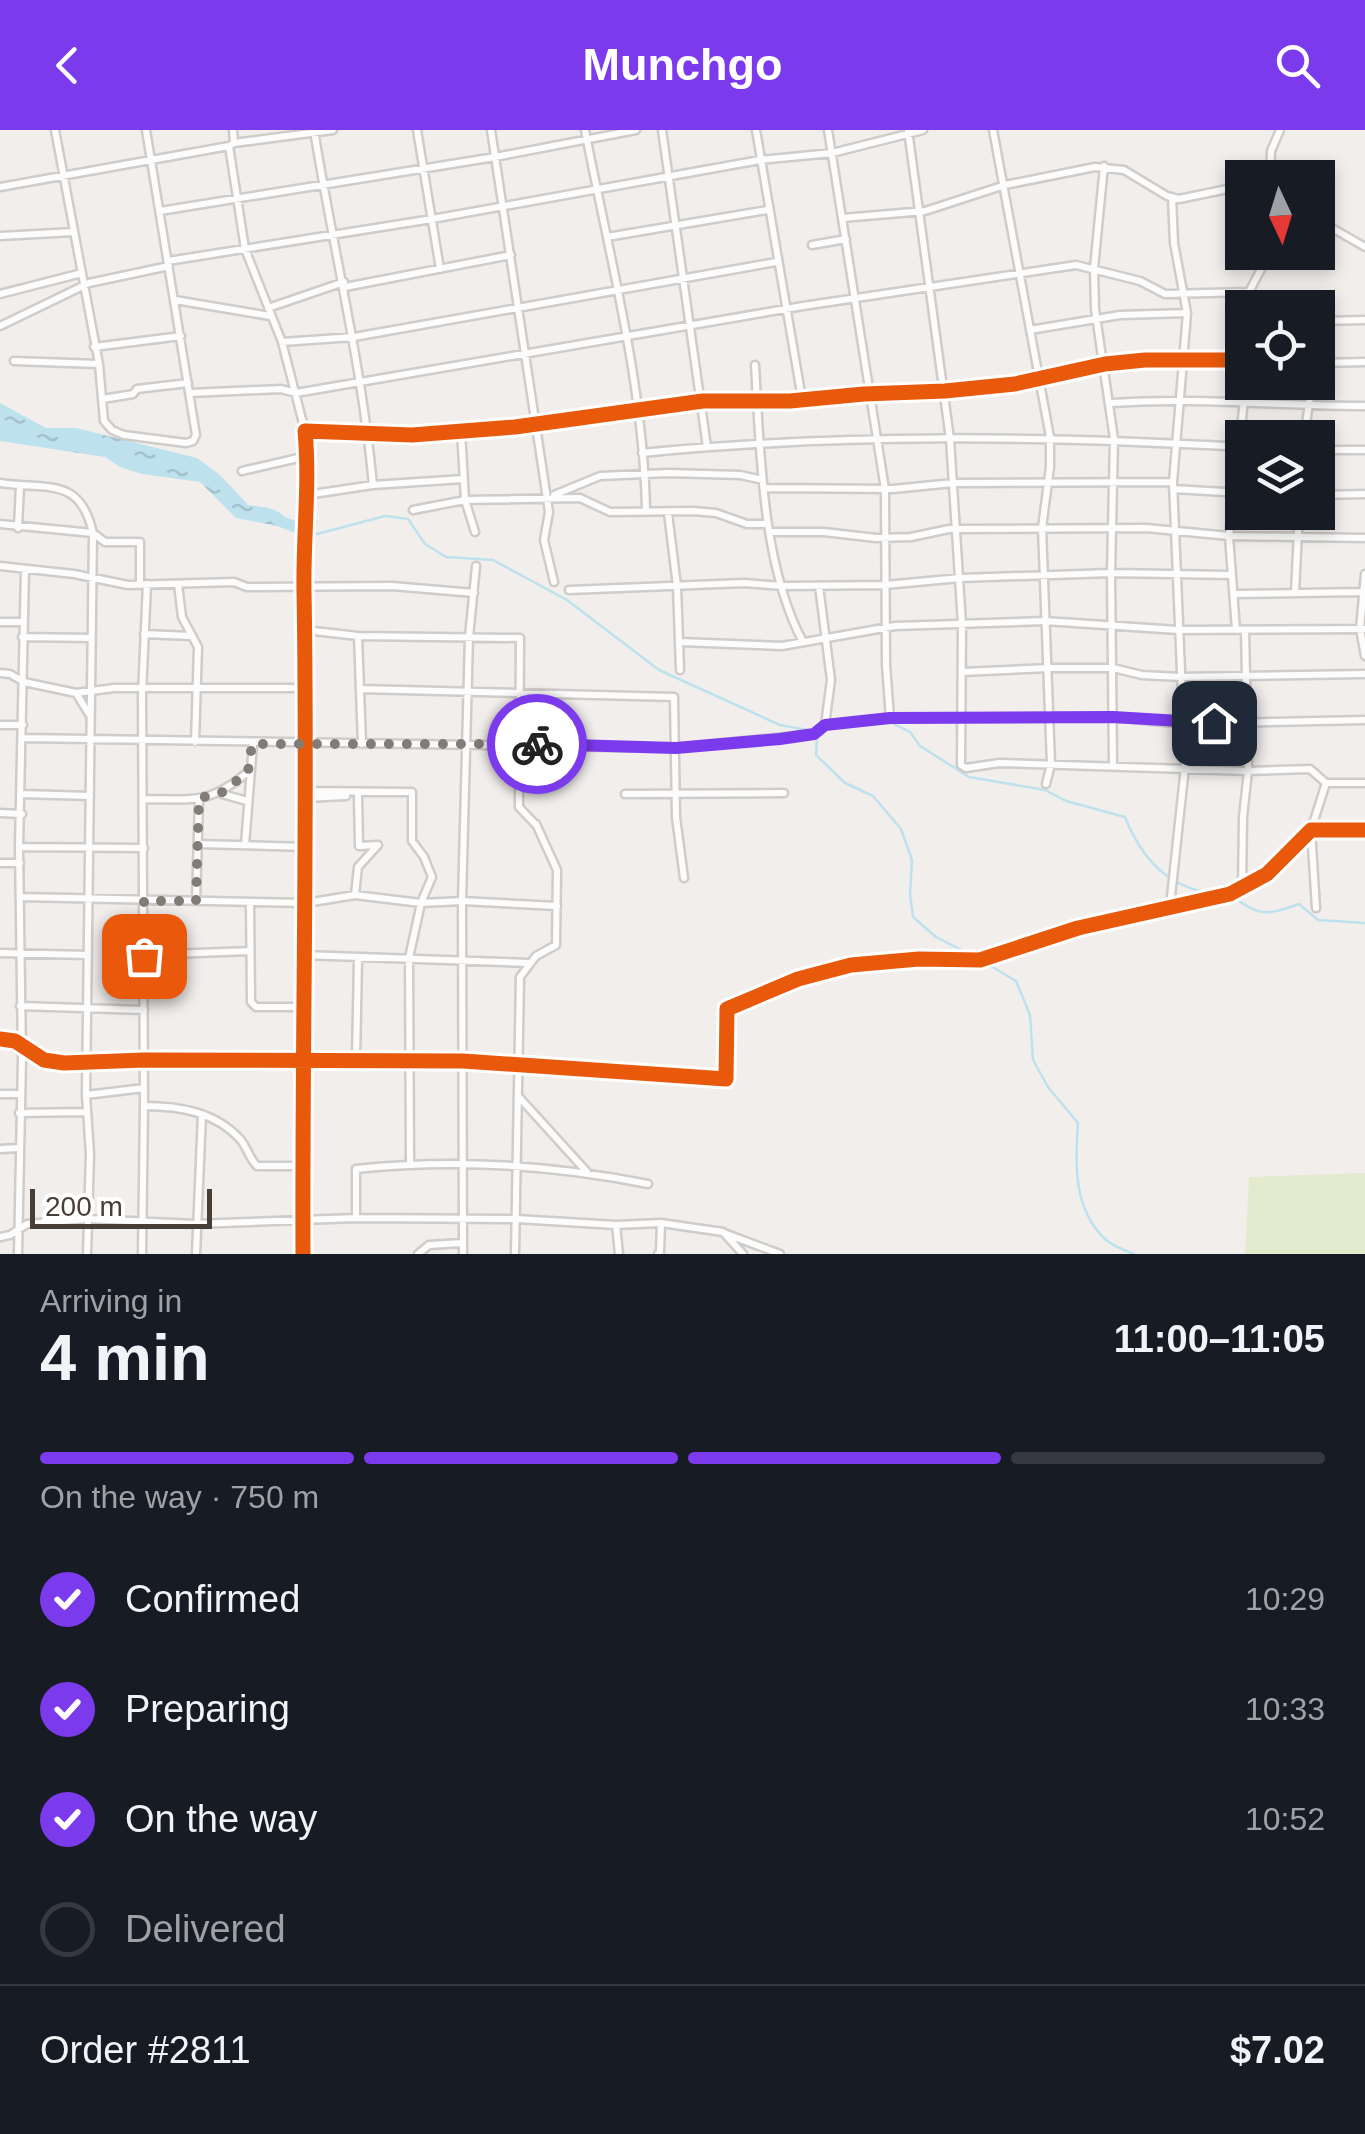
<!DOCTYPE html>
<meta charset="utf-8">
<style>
body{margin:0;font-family:Helvetica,sans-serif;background:#242831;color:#f1f3f6;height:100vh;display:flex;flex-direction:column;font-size:38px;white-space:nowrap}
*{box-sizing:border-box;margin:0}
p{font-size:32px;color:#9ea1a6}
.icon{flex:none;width:55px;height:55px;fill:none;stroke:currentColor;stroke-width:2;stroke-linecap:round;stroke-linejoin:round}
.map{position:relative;height:1124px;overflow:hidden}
.side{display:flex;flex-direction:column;background:#171b24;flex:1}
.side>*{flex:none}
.needle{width:65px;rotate:176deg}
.fabs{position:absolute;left:1225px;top:30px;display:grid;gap:20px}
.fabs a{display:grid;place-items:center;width:110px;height:110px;border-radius:0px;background:#171b24;box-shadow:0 5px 15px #0003;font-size:50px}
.scale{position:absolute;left:30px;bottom:25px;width:182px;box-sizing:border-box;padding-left:10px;border:5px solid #473e37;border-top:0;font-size:28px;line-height:35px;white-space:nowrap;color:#473e37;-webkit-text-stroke:8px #fff;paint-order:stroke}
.pin{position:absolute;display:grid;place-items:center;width:85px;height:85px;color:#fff;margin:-42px;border-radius:20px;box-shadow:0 5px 15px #0006}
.courier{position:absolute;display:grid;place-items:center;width:100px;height:100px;margin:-50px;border:8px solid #7c3aed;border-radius:50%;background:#fff;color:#222;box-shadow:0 2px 12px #0007}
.headline em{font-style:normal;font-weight:700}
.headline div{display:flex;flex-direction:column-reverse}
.headline{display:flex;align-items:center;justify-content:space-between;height:170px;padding:0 40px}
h1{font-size:65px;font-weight:700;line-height:75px}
.bar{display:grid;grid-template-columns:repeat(4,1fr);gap:15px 10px;align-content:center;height:120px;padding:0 40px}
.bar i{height:12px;border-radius:8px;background:#363941}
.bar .selected{background:#7c3aed}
.bar p{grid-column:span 4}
.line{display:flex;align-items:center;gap:25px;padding:0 40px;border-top:2px solid #363941}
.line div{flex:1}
ol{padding:0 40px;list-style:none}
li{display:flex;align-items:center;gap:30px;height:110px}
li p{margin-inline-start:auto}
li .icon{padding:10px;border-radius:50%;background:#7c3aed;color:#fff;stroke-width:4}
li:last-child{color:#9ea1a6}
li i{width:55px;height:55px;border:5px solid #363941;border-radius:50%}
header{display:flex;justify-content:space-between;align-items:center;height:130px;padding:0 40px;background:#7c3aed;color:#fff;font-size:45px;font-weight:700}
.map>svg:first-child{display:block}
</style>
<header><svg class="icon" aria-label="back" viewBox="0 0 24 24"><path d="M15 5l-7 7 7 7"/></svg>Munchgo<svg class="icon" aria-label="search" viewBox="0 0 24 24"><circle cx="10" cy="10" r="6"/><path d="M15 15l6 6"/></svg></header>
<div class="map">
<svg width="1365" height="1124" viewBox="0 0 1365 1124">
<defs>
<pattern id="water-ripples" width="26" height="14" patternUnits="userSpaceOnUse" patternTransform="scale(2.5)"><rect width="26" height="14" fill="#bde1ed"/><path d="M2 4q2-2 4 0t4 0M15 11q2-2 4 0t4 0" fill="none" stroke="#a4c2cc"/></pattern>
</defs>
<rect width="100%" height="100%" fill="#f1eeec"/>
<path fill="#e3eacd" d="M1365,1043V1124H1245L1249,1047Z"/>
<path fill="url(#water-ripples)" d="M0,273L46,298H76L197,328L220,345L248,375C265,377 283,378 291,396L283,397L236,388L200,352L142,344L120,337L105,327L0,311Z"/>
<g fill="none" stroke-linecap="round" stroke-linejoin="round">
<path stroke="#bde1ed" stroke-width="2.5" d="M311,402L317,404L385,386L408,389L425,414L446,427L493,430L567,470L659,540L780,595L813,601
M875,593L890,592L910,602L920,616L969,647L1045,660L1066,671L1125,687C1142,729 1168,759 1217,764
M821,601L847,595
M817,605L816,625L845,653L873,666L901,699L912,730L910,764L913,787L936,807L977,828
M1234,767C1259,787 1268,785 1299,774L1318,790L1365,793
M984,832L1016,851L1030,885L1033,930L1048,957L1078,993C1075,1033 1073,1079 1105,1109C1112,1116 1124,1120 1134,1124"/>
<path stroke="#bde1ed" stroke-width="11" d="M277,390L301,399"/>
<defs>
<path id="minor" d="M55,0L99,234L104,291L112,300L124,305L186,313L193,311L196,305L146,0
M233,0L234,13
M314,0C333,119 362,235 373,355
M417,0L440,139
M491,0L549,382L544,410L554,452
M585,0C609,125 643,251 646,379
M662,0L707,317
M756,0L802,269
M828,0L885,359L886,535L890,588
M908,0L950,309L962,494L961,635L966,638L999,633L1248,641L1310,639L1326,653L1311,700L1316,778
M993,0L1050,307V337L1042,398L1051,634L1046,654
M229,16L245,119L282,212L305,301
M1104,36L1094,138L1095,179L1114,309L1111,443L1113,634
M1270,48L1271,21L1280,0
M0,57L229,16L234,13L333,0
M160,81L495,27L636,0
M842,88L925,81L1005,55L1095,37L1124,40L1167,66L1179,69L1242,56
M1318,90L1365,117
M0,106L74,102
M607,107L767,80
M812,115L846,109
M168,131L432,89L760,30L832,23L923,0
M345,157L511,125
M0,164L82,143
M175,170L270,186
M268,178L344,152
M1249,178V162L1270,122
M1318,191L1365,190
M0,196L89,153L169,136
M1030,200L1120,185L1187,183
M282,212L354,207L776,132
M94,217L181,206
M14,231L99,234
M1318,233L1365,232
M755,235C760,320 762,436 803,512
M190,263L281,259L296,263L803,176L1076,135L1140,151L1165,164L1249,162
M103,269L133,264L137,259L188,253
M1112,273C1196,267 1280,276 1365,276
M461,301L465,370L475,402
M1304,308L1312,252
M1318,320H1365
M642,323C843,303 1042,306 1242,317
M242,341L307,326
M0,353C48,360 80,346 93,403L86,965L90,1024L87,1124
M764,358L893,359L953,353L1173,352
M1173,359L1242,363
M306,365L373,355L463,349
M554,365L600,346L668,343L740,345L763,350
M1318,365L1365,364
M413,380L465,370L580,368L610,382L693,381L716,383L747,394H768
M668,383L677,456L680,540
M0,394L93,403L105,412H140V455
M18,398L20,355
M770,402H824L876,408L911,407L949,399L1146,398L1229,406L1365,408
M0,436L74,444L128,455L234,452L247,457L392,456L474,463
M1365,444L1360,499L1365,526
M147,454L142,564L144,976C180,976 215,982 240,1009C247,1017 249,1028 257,1036H301
M178,454L182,487L198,517L195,612
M569,460L744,453L783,456L885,455L960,448L1111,443L1231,445
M1295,462L1299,382
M1235,464L1361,462
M0,492H23
M305,500L358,506L520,508L519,677L537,696
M1236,500L1229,406L1246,252
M144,504L191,506
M358,506L362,614
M22,507L91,508
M680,512L782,516L895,496L1045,491L1178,500L1365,499
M962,542L1048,538H1113L1142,545L1180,547L1365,544
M0,543L10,544L24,552L76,563L89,584
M360,559L674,567L676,687L684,748
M76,563L114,558H307
M0,595H23
M825,595L890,588L1047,587H1113L1183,594L1365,590
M23,608L676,618L814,604L825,595L831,550L819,456
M1326,653H1365
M305,661L412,662V711L424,727L432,747L421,773L409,828L410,1034
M22,664L90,666
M222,664L247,671
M625,664L784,663
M305,668L346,666
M145,669C194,669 208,675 248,642
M0,683L22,684
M198,714L307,717
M245,715L253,614
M19,717L144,718
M0,733H20
M1242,758L1243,687L1248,641L1245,500
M355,765L358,737L378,715L359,716L358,665
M21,767L306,773L355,765L421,773L462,771L557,776
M196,771L199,669
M250,773L251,872L256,877H304
M1170,776L1185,637L1173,352L1187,183L1174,113L1172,67
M0,823L88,825
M144,825L250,821
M303,825L529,833
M20,876L144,880
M0,909L15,911L44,930L64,933L144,930L463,931L726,949L727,879L798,849L851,835L919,829L980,830L1078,798L1230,764L1267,744L1311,700H1365
M356,930L358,829
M0,964H19
M86,965L144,958
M518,966L587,1042
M19,983L86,982
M0,1019L19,1018
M356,1088V1039C452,1029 553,1035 648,1054
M616,1095L619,1124
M724,1103L780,1124
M0,1107L10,1105L27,1094L87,1089L195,1094L356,1088L517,1089L616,1095L661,1093L723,1102L743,1124
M18,1124L22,928L19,717L25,439
M142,1124L144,976
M196,1124L202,984
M303,1124C302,903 308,682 304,461C303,407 310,354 305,301L412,305L515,297L703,271H790L864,264L945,261L1015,254L1105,234L1145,230H1242
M418,1124L429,1115L462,1113
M463,1124L462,771L469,507L476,436
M515,1124L520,847L536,826L556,815L557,740L536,694
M658,1124L660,1122L661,1093"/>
</defs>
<use href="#minor" stroke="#cfccc9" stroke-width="11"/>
<use href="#minor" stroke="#fdfcfc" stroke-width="6"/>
<defs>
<path id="cycleway" d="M0,909L15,911L44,930L64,933L144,930L463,931L726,949L727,879L798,849L851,835L919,829L980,830L1078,798L1230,764L1267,744L1311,700H1365
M303,1124C302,903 308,682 304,461C303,407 310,354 305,301L412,305L515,297L703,271H790L864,264L945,261L1015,254L1105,234L1145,230H1242"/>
</defs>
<use href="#cycleway" stroke="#fff" stroke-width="21"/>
<use href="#cycleway" stroke="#e8590c" stroke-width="15"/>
</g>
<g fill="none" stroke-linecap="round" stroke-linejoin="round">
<path stroke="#827c76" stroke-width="10" stroke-dasharray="0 18" d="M144,826V771H196L199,668L221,663L248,642L252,614H537"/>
<path stroke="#7c3aed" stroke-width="12" d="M537,614L676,618L780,609L814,604L825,595L890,588L1113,587L1214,593"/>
</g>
</svg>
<div class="fabs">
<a><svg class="needle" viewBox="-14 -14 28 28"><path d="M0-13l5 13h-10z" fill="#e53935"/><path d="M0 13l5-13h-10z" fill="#9ea1a6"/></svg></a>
<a><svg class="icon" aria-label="locate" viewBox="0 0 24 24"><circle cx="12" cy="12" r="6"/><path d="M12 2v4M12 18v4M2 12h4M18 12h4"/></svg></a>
<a><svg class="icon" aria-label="layers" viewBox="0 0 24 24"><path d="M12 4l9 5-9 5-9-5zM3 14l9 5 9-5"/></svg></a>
</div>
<div class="scale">200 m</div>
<div class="pin" style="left:144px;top:826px;background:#ea580c"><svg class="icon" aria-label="bag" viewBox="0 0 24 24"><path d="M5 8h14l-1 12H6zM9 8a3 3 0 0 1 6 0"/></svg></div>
<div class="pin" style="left:1214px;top:593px;background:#1f2937"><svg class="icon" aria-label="home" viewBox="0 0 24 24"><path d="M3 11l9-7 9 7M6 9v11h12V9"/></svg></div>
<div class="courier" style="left:537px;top:614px"><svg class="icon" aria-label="bike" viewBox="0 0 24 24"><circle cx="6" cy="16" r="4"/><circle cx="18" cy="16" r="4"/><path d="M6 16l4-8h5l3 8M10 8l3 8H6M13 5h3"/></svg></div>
</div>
<section class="side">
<div class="headline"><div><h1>4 min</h1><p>Arriving in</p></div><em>11:00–11:05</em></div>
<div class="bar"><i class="selected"></i><i class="selected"></i><i class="selected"></i><i></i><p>On the way · 750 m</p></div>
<ol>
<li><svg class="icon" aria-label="check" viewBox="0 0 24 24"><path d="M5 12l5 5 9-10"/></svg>Confirmed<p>10:29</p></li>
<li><svg class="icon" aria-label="check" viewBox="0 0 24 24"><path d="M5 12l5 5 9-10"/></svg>Preparing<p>10:33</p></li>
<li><svg class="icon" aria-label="check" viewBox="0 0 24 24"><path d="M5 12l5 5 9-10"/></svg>On the way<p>10:52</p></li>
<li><i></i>Delivered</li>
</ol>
<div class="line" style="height:130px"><div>Order #2811</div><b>$7.02</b></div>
</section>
